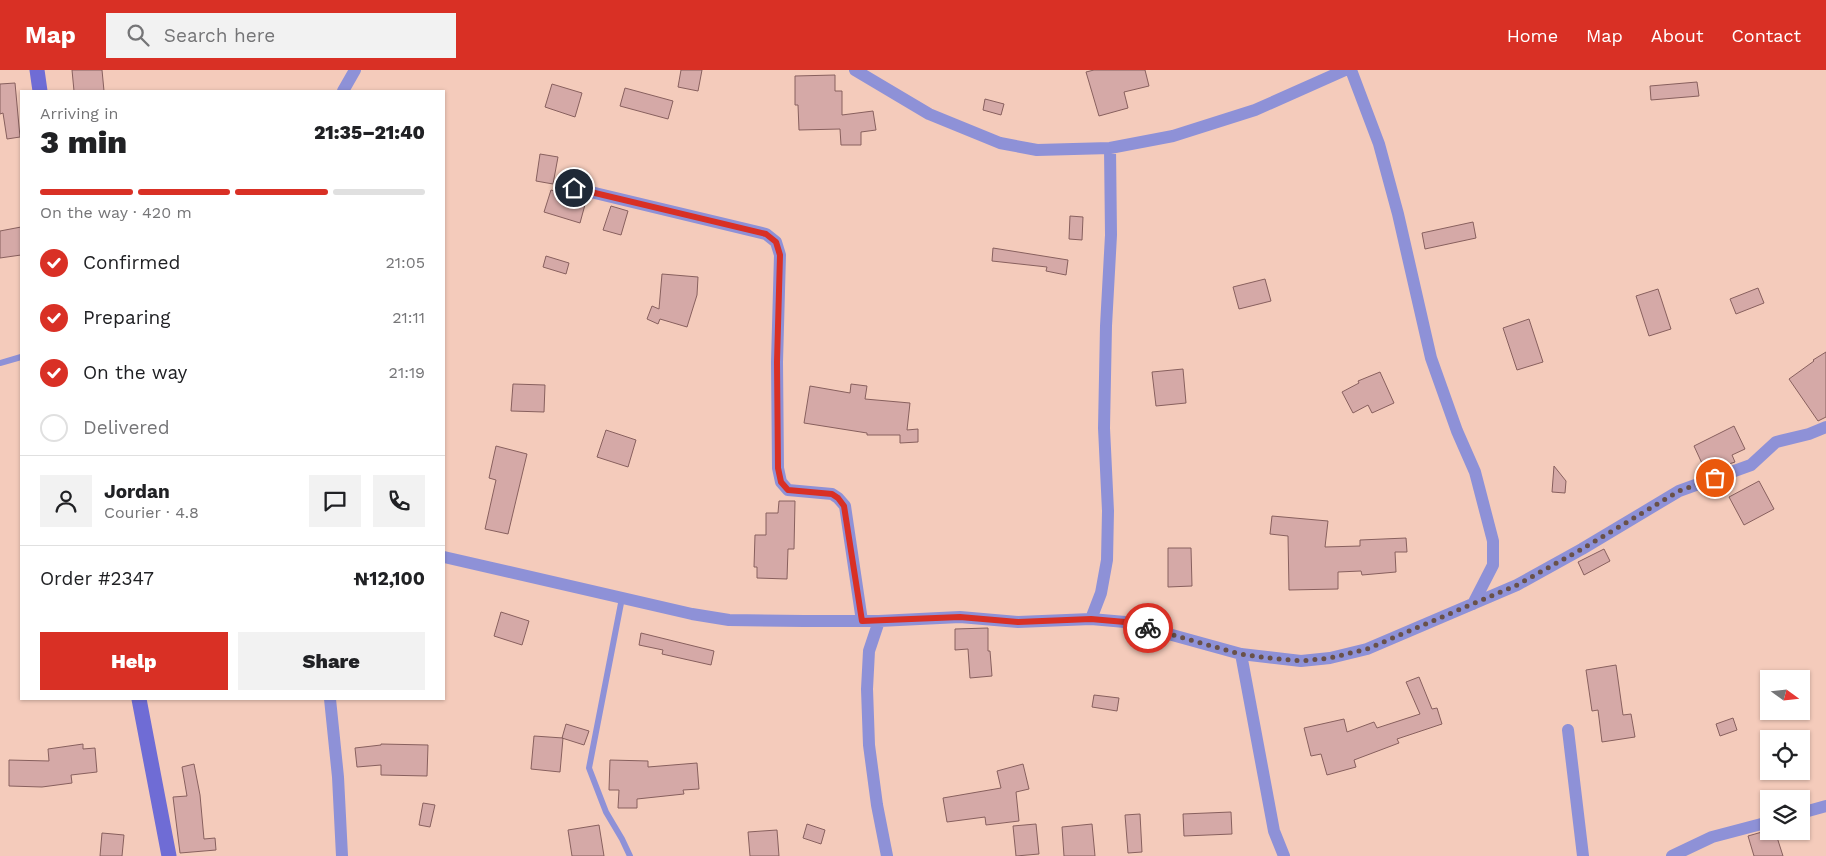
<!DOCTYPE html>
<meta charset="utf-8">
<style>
body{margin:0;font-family:"Work Sans",sans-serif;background:#f2f2f2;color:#202124;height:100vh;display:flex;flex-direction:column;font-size:19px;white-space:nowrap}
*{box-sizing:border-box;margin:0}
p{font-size:16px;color:#757577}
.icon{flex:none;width:28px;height:28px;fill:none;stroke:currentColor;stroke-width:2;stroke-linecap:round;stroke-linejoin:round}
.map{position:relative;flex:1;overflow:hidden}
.details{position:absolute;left:20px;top:20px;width:425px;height:610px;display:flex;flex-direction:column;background:#fff;border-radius:0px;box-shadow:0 1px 4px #0004}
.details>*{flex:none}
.needle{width:32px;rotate:105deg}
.buttons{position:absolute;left:1760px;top:600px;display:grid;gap:10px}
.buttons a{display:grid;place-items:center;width:50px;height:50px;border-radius:0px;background:#fff;box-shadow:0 1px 4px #0004;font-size:25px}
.pin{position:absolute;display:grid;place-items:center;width:42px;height:42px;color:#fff;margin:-21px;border:2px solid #fff;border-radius:50%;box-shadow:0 1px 5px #0007}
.courier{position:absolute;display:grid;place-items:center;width:50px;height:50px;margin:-25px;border:4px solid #d93025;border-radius:50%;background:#fff;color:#222;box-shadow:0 1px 6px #0007}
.overview em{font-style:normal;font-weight:800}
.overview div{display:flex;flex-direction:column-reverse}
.overview{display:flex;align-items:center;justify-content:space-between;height:85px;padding:0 20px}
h1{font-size:32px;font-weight:800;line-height:38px}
.bar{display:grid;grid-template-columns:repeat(4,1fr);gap:8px 5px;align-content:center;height:60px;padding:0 20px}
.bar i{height:6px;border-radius:4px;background:#e0e0e0}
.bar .active{background:#d93025}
.bar p{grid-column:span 4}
.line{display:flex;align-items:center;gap:12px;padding:0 20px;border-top:1px solid #e0e0e0}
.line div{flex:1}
.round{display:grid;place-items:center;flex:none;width:52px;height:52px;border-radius:0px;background:#f2f2f2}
ol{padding:0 20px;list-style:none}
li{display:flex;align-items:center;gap:15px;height:55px}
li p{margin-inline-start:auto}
li .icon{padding:5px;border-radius:50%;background:#d93025;color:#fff;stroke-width:4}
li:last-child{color:#757577}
li i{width:28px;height:28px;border:2px solid #e0e0e0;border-radius:50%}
.cta{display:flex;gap:10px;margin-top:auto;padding:10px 20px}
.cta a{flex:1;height:58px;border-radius:0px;background:#d93025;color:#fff;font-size:20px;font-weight:800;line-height:58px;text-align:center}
.cta a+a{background:#f2f2f2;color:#202124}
header{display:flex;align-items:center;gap:30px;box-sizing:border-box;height:70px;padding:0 25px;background:#d93025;color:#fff}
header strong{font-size:24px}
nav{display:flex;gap:28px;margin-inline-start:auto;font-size:18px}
.search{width:350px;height:45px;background:#f2f2f2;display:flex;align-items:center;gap:12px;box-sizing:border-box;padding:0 18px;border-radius:0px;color:#757577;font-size:19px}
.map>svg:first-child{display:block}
</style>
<header>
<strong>Map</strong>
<div class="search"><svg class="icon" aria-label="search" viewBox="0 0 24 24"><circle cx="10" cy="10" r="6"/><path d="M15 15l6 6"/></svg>Search here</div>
<nav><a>Home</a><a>Map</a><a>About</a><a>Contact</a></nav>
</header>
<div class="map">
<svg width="1826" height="786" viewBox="0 0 1826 786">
<rect width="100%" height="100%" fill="#f4cbbb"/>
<path fill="#d5a9a7" stroke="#88605e" d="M72,0H102L104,21H74Z
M681,0H702L698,21L678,17Z
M1094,0H1145L1149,16L1124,22L1128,38L1099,46L1086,2Z
M835,5V21H842V45L873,41L876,60L861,62V75H841L840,59L799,60L798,35H795V6Z
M1697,12L1699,26L1651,30L1650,16Z
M15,13L20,67L7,69L3,43L0,44V14Z
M552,14L582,23L575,47L545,37Z
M625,18L673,31L668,49L620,36Z
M985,29L1004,34L1001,45L983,40Z
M540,84L558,87L553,114L536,111Z
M551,120L586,131L580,153L544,142Z
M611,136L628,141L621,165L603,160Z
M1070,146L1083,147L1082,170L1069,169Z
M1473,152L1476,168L1425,179L1422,163Z
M21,157V185L0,188V161Z
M993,178L1068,190L1066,205L1046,201L1047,197L992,191Z
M546,186L569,193L566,204L543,197Z
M662,204L698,207L697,225L687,257L660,249L658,254L647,249L652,236L659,239Z
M1265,209L1271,231L1239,239L1233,217Z
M1758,218L1764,233L1736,244L1730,229Z
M1658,219L1671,259L1649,266L1636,226Z
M1529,249L1543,292L1517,300L1503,258Z
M1826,282V347L1818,351L1789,309L1814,291L1813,290Z
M1183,299L1186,333L1156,336L1152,302Z
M1380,302L1394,333L1372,343L1368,335L1353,343L1342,322L1359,313L1358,311Z
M513,314L545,315L544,342L511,341Z
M851,314L867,316L865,329L910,333L907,360L918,359V372L900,373V365H867V363L804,353L810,316L850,323Z
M1734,356L1745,379L1732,385L1735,392L1706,402L1694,376Z
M606,360L636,370L628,397L597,387Z
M496,376L527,384L508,464L485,459L496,410L489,408Z
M1554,396L1566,411L1565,423L1552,422Z
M1759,411L1774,439L1744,455L1729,427Z
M779,431H795L794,479H788L787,509L757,508V497H754L755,465H766V443H778Z
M1272,446L1328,451L1325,477L1360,476V470L1406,468L1407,482H1395L1396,502L1362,505L1361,501L1338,502V519L1289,520L1288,466L1270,464Z
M1168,478H1191L1192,516L1168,517Z
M1604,479L1610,491L1584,505L1578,492Z
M501,542L529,551L522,575L494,566Z
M988,558V581H990L992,606L970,608L968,579L955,580V559Z
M641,563L714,581L711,595L662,584L663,580L639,575Z
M1616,595L1623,645L1631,644L1635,667L1602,672L1598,640L1592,641L1586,600Z
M1419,607L1432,639L1437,638L1442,654L1397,669L1399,673L1354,690L1356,697L1327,705L1321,684L1311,686L1304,658L1344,649L1347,662L1374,652L1377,658L1420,644L1406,612Z
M1094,625L1119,628L1117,641L1092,637Z
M1733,648L1737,660L1720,666L1716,654Z
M566,654L589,661L584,675L562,668Z
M534,666L563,668L560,702L531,699Z
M83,674V679L95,678L97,702L71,705L72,713L42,717L9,716V690L49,691L48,679Z
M381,674L428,675L427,706L381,705V695L357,697L355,678L381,675Z
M610,690L648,691V697L697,693L699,719L683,720L684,724L637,729V738H618L619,720H609Z
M194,694L200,725L204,769L215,768L216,780L180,783L173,727L187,726L182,697Z
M1023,694L1029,719L1016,722L1019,751L986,755L985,747L947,752L943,728L1001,718L997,701Z
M423,733L435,735L430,757L419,755Z
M1231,742L1232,764L1184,766L1183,744Z
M1140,744L1142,782L1128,783L1125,745Z
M807,754L825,760L821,774L803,768Z
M1036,754L1039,784L1016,786L1013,756Z
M1092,754L1095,786H1064L1062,757Z
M599,755L604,786H572L568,760Z
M777,760L779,786H750L748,762Z
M1769,760L1775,761L1783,786H1754L1748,766Z
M102,763L124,765L122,786H100Z"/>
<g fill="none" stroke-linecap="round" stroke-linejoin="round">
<path stroke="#8e91d7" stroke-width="6" d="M0,293L21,287
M622,528L589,698L606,742L622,769L630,786"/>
<path stroke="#8e91d7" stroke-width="12" d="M855,0L929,44L1000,73L1037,80L1110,78L1173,66L1255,40L1345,0
M1351,0L1379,74L1398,144L1431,288L1457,361L1475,402L1493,471V495L1473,534
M343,21L355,0
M574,118L766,164L776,172L780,185L777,292L778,398L781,412L788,420L832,424L838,428L845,436L862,551
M444,487L692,544L729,550L804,551H879L960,547L1018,552L1091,549L1125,552L1241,584L1301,591L1330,588L1367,579L1517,515L1582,479L1679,421L1751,395L1776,372L1809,364L1826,357
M1091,549L1101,523L1107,490L1108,441L1104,358L1106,256L1111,165L1110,78
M879,551L869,581L867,619L869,675L877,735L887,786
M1241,584L1274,761L1284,786
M330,629L338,707L342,786
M1568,660L1583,786
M1801,743L1826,736
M1672,786L1712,767L1769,752"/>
<path stroke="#6f6cd5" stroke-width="15" d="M37,0L40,21
M139,629L169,786"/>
</g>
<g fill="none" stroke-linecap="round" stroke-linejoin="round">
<path stroke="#695149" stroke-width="5" stroke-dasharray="0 9" d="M1148,558L1240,584L1269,588L1301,591L1330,588L1367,579L1517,515L1582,479L1679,421L1715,408"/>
<path stroke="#d93025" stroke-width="6" d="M574,118L766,164L776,172L780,185L777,292L778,398L781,412L788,420L832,424L838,428L844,436L862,551L960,547L1018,552L1091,549L1125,552L1148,558"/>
</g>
</svg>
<div class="buttons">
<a><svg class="needle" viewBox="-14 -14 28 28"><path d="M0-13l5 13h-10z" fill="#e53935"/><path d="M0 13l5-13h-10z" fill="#757577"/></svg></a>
<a><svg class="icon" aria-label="locate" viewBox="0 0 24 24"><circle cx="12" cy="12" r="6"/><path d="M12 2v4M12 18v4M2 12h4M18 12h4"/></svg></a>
<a><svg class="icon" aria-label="layers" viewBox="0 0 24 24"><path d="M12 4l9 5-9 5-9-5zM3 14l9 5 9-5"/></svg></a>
</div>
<div class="pin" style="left:1715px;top:408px;background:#ea580c"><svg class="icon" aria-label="bag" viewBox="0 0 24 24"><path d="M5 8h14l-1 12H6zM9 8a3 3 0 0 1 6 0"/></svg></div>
<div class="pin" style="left:574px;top:118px;background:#1f2937"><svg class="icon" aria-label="home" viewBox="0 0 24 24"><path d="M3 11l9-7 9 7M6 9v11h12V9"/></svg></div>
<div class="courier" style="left:1148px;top:558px"><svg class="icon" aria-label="bike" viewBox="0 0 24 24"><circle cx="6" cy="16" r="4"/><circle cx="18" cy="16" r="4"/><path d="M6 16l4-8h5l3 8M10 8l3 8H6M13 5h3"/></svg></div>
<section class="details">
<div class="overview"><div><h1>3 min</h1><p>Arriving in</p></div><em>21:35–21:40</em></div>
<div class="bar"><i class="active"></i><i class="active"></i><i class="active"></i><i></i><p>On the way · 420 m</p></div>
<ol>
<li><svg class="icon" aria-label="check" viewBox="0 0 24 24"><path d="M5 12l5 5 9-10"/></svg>Confirmed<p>21:05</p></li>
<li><svg class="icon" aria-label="check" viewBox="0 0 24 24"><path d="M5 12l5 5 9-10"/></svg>Preparing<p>21:11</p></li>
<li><svg class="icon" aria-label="check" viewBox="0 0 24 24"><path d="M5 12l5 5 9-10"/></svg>On the way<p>21:19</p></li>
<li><i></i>Delivered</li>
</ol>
<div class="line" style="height:90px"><a class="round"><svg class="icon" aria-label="person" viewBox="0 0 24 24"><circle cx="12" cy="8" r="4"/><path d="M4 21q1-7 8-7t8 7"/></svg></a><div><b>Jordan</b><p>Courier · 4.8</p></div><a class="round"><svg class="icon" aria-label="chat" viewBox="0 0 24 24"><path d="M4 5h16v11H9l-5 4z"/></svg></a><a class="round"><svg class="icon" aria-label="phone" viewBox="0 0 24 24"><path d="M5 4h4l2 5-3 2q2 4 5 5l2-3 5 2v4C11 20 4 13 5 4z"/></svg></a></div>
<div class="line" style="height:65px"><div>Order #2347</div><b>₦12,100</b></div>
<div class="cta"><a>Help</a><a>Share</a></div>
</section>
</div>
